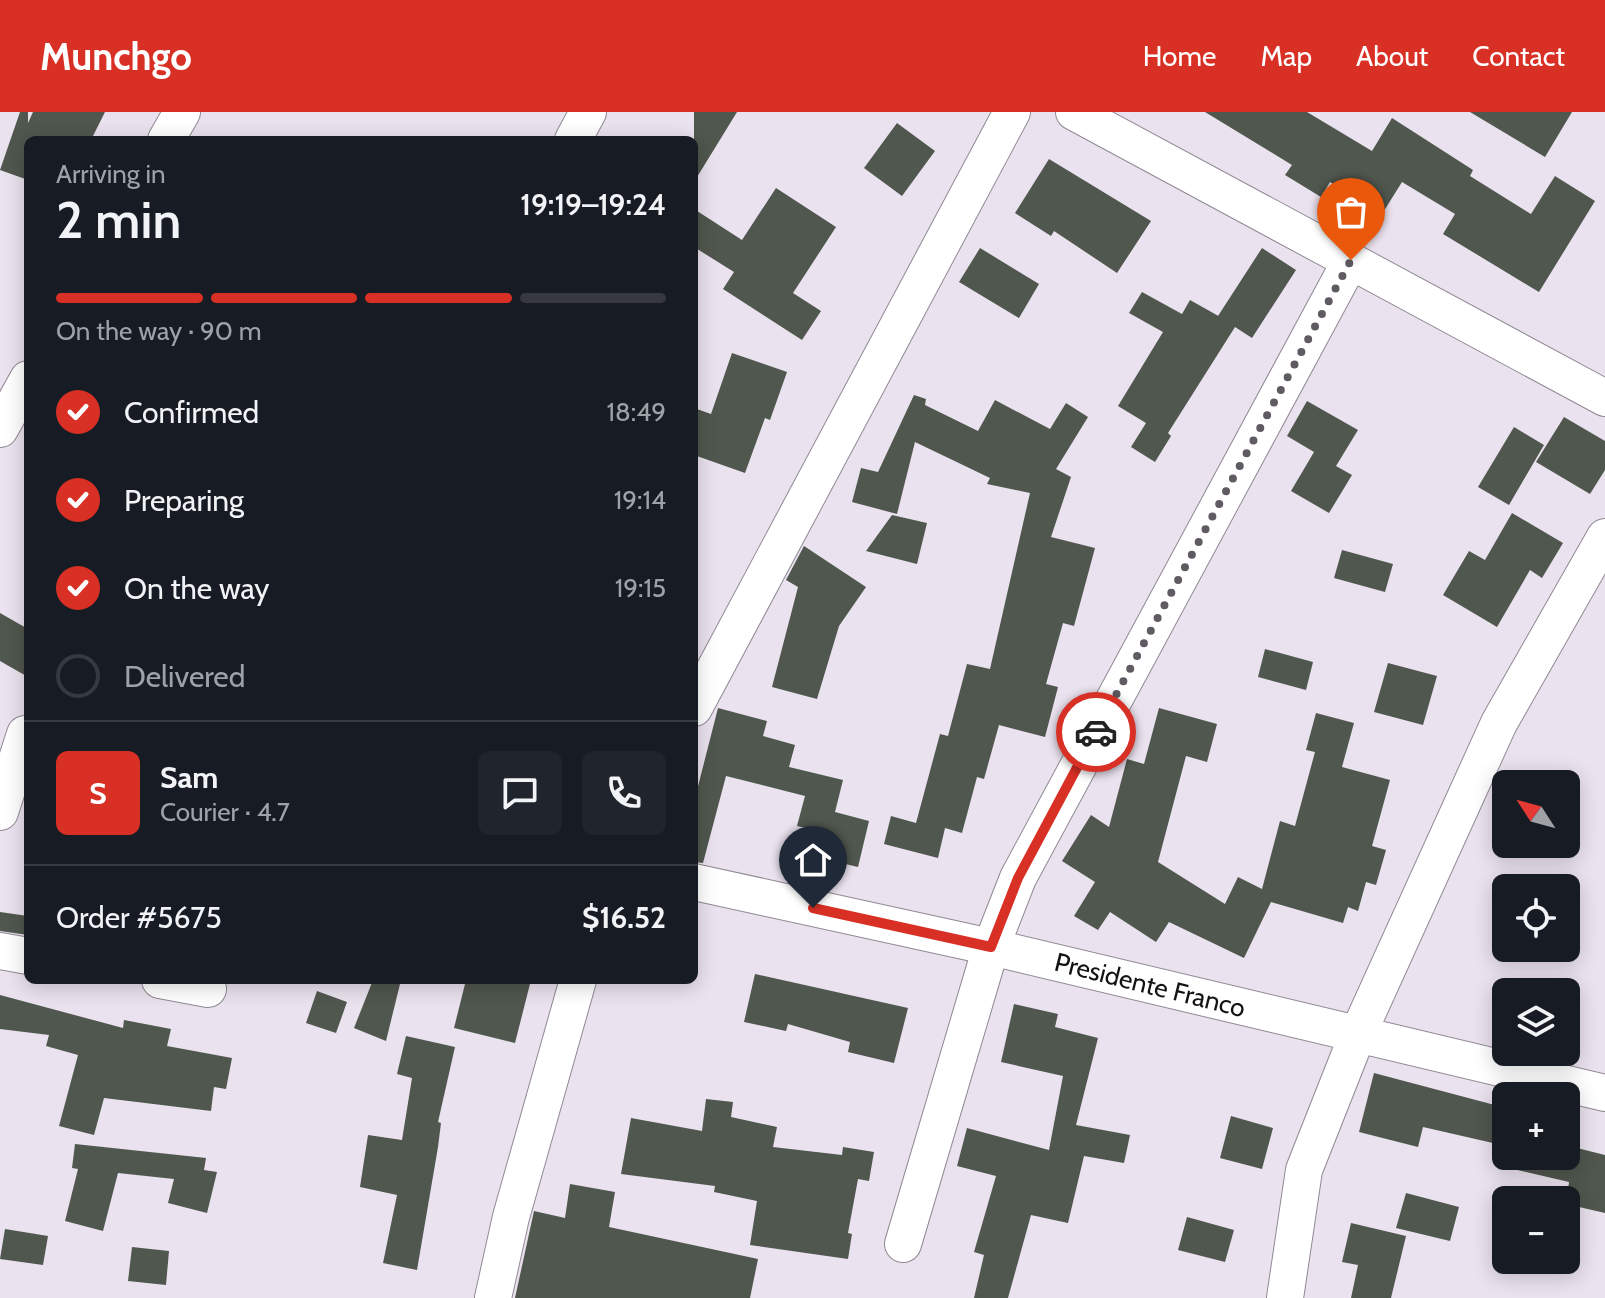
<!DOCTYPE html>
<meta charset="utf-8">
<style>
body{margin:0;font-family:Cabin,sans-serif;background:#20242c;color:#f1f3f6;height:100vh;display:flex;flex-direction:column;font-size:30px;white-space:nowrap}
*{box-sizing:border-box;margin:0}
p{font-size:26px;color:#9ea1a6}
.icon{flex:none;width:44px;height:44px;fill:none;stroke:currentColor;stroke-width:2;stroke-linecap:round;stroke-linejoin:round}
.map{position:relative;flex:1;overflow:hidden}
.sheet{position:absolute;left:24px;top:24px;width:674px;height:848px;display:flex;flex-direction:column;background:#171b24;border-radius:12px;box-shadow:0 4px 20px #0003}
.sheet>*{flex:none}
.needle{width:52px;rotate:306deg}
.controls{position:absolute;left:1492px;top:658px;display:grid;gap:16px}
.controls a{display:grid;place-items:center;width:88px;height:88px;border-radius:12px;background:#171b24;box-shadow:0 4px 20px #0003;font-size:40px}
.pin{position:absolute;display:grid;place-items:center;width:68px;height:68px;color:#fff;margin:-82px -34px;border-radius:50% 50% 50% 0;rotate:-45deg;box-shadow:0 0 8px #0007}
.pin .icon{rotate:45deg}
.courier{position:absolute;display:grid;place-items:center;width:80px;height:80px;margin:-40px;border:6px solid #d93025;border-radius:50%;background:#fff;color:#222;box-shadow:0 2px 10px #0007}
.head em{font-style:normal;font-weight:600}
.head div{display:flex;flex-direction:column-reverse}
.head{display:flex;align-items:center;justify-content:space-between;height:136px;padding:0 32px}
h1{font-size:52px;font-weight:600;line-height:60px}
.bar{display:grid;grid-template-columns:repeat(4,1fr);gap:12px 8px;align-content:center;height:96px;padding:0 32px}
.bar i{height:10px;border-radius:6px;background:#363941}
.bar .active{background:#d93025}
.bar p{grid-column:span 4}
.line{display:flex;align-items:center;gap:20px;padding:0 32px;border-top:2px solid #363941}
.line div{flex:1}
.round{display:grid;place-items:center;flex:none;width:84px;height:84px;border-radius:12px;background:#20242c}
ol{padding:0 32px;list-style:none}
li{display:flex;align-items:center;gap:24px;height:88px}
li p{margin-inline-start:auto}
li .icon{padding:8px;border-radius:50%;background:#d93025;color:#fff;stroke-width:4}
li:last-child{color:#9ea1a6}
li i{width:44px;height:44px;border:4px solid #363941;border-radius:50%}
header{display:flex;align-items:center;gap:48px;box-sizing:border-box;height:112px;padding:0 40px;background:#d93025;color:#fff}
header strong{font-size:38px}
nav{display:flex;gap:44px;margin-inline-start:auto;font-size:28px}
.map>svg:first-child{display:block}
</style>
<header>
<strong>Munchgo</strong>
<nav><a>Home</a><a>Map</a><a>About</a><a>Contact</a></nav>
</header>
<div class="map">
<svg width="1605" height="1186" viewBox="0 0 1605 1186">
<rect width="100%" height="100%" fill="#eae2ee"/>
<path fill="#50574e" d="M20,0H28V11L33,0H105L91,28H28V68L0,58Z
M694,0H737L694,70Z
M1205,0H1307L1372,39L1392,6L1473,58L1470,64L1531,102L1555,64L1595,89L1539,180L1443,122L1455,102L1402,70L1382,102L1330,70L1321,85L1285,63L1292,53Z
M1470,0H1572L1545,45Z
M897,11L935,39L902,84L864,56Z
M1049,47L1151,109L1117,161L1054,119L1051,124L1015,101Z
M776,76L836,115L793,181L821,199L802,228L723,177L734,160L694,135V97L742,128Z
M980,136L1039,172L1019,206L959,170Z
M1262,136L1296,158L1252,226L1235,215L1168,321L1171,324L1155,350L1131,335L1146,311L1118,294L1163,220L1129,201L1142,180L1182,202L1190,188L1222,206L1218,204Z
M732,241L787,260L770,308L765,306L745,361L694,343V296L711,302Z
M914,283L926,287L925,293L978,319L995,288L1050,317L1066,291L1088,305L1056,357L1071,365L1051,425L1095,436L1074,514L1063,511L1046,572L1058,575L1045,625L999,613L984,667L977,665L962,721L945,716L938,746L884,732L891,704L916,711L940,622L948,624L967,552L990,557L1030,381L987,372L990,366L915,330L897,402L852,390L861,356L878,360Z
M1307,289L1358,318L1336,354L1352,363L1329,401L1291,379L1314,340L1287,324Z
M1564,305L1605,329V358L1590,382L1536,350Z
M1514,315L1544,333L1509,393L1478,375Z
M1512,401L1563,431L1542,466L1530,458L1497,515L1443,483L1469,439L1485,448Z
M892,403L927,411L917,452L866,439Z
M804,434L866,475L839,514L817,587L772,575L798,475L786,468Z
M1342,438L1393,452L1385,480L1334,466Z
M0,501L28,517V565L0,549Z
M1265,537L1313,550L1306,578L1258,565Z
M1388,551L1437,564L1423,613L1374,600Z
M718,596L767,609L763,624L795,633L789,655L843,668L835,700L869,709L858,755L820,746L827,721L797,714L805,684L726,664L703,751L694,750V690Z
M1159,596L1217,612L1207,650L1186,644L1158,750L1225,792L1238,765L1262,777L1280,709L1295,714L1315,640L1306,638L1316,601L1354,611L1342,655L1390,668L1372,734L1386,738L1376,773L1366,770L1358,799L1348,795L1343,811L1271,790L1244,846L1169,810L1156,830L1110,800L1098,818L1074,804L1095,770L1062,749L1091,703L1109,715L1127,647L1144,652Z
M0,800L28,804V823L0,819Z
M755,862L908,896L894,951L848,940L850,930L788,912L786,919L744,910Z
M373,868H401L386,929L354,916Z
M466,868H531L515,931L454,916Z
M317,879L347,890L336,921L306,911Z
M0,883L123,916L124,908L171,917L167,934L232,946L226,977L214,975L211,999L104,986L94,1023L59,1014L78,943L46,934L49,923L0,917Z
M1014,892L1058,902L1055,915L1098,926L1076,1013L1130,1023L1124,1051L1084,1044L1068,1111L1031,1103L1008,1186H974L984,1143L974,1140L996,1064L957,1054L967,1016L1049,1038L1063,964L1001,950Z
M406,924L455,935L438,1010L441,1011L438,1035L417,1158L383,1151L397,1083L360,1075L368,1023L402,1028L412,966L397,962Z
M1374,961L1506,996V1034L1423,1015L1418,1035L1359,1020Z
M706,987L733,990L731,1005L777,1015L773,1035L842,1043L843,1035L874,1040L869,1069L858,1067L848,1121L852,1122L848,1147L750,1133L757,1089L714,1080L715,1074L621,1062L631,1006L702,1019Z
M1231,1004L1273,1016L1262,1057L1220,1046Z
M75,1032L206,1046L204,1058L217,1060L207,1101L168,1091L174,1067L118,1061L103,1119L65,1109L78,1057L72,1056Z
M1577,1036L1605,1043V1101L1566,1092L1569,1070L1500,1054L1501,1044H1575Z
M570,1072L615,1080L609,1115L758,1147L750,1186H515L534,1099L565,1106Z
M1406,1081L1459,1095L1450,1129L1396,1116Z
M1187,1105L1234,1118L1225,1150L1178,1138Z
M1351,1111L1406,1124L1391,1186H1351L1358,1153L1342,1150Z
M5,1117L48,1124L43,1153L0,1147Z
M132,1135L169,1139L166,1173L128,1169Z"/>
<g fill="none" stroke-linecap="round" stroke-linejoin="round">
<defs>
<path id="minor" d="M1074,0L1605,286
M166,28L182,0
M573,28L588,0
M0,317L28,267
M694,596L1012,0
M0,700L25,622
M694,770L991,835L1605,981
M0,839L28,844
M160,868L208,877
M903,1132L991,835L1018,766L1351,148
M493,1186L511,1105L578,868
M1285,1186L1304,1058L1357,924L1499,611L1605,425"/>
</defs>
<use href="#minor" stroke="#908994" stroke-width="38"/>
<use href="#minor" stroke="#fff" stroke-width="36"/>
</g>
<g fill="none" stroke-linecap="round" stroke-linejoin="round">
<path stroke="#605b62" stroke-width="8" stroke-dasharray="0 14.4" d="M1096,620L1351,148"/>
<path stroke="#d93025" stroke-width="10" d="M813,796L991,835L1018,766L1096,620"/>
</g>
<g text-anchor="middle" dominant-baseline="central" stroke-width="8" stroke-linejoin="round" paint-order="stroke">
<g font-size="26" fill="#151216" stroke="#fff">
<text transform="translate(1150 873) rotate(14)">Presidente Franco</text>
</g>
</g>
</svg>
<div class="controls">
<a><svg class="needle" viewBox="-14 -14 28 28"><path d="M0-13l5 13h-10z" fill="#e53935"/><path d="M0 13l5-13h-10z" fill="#9ea1a6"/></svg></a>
<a><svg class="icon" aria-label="locate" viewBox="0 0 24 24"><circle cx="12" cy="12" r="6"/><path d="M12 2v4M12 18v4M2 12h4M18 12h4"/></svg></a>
<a><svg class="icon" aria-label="layers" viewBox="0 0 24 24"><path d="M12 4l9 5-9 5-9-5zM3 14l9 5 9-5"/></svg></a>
<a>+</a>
<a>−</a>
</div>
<div class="pin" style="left:1351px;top:148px;background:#ea580c"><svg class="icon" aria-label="bag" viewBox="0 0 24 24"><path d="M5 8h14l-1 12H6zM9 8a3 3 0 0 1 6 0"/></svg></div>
<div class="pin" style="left:813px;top:796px;background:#1f2937"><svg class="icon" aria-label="home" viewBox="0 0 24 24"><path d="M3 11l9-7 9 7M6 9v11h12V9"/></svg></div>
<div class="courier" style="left:1096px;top:620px"><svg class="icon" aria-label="car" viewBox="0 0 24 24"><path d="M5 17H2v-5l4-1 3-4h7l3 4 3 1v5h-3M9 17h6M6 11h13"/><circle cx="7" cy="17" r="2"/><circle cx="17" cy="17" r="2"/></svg></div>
<section class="sheet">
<div class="head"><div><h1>2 min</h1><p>Arriving in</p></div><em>19:19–19:24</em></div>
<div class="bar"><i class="active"></i><i class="active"></i><i class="active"></i><i></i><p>On the way · 90 m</p></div>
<ol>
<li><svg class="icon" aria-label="check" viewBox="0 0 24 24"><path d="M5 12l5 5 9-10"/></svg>Confirmed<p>18:49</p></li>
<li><svg class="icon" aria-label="check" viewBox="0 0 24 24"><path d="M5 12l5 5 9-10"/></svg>Preparing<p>19:14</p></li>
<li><svg class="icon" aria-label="check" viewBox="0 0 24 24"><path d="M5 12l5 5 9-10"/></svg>On the way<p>19:15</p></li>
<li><i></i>Delivered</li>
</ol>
<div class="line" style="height:144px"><b class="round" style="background:#d93025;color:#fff">S</b><div><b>Sam</b><p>Courier · 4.7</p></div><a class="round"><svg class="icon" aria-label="chat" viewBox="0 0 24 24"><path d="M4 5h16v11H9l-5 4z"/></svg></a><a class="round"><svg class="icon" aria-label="phone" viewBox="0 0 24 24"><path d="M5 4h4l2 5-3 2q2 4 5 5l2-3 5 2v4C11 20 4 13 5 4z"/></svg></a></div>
<div class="line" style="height:104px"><div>Order #5675</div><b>$16.52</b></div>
</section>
</div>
